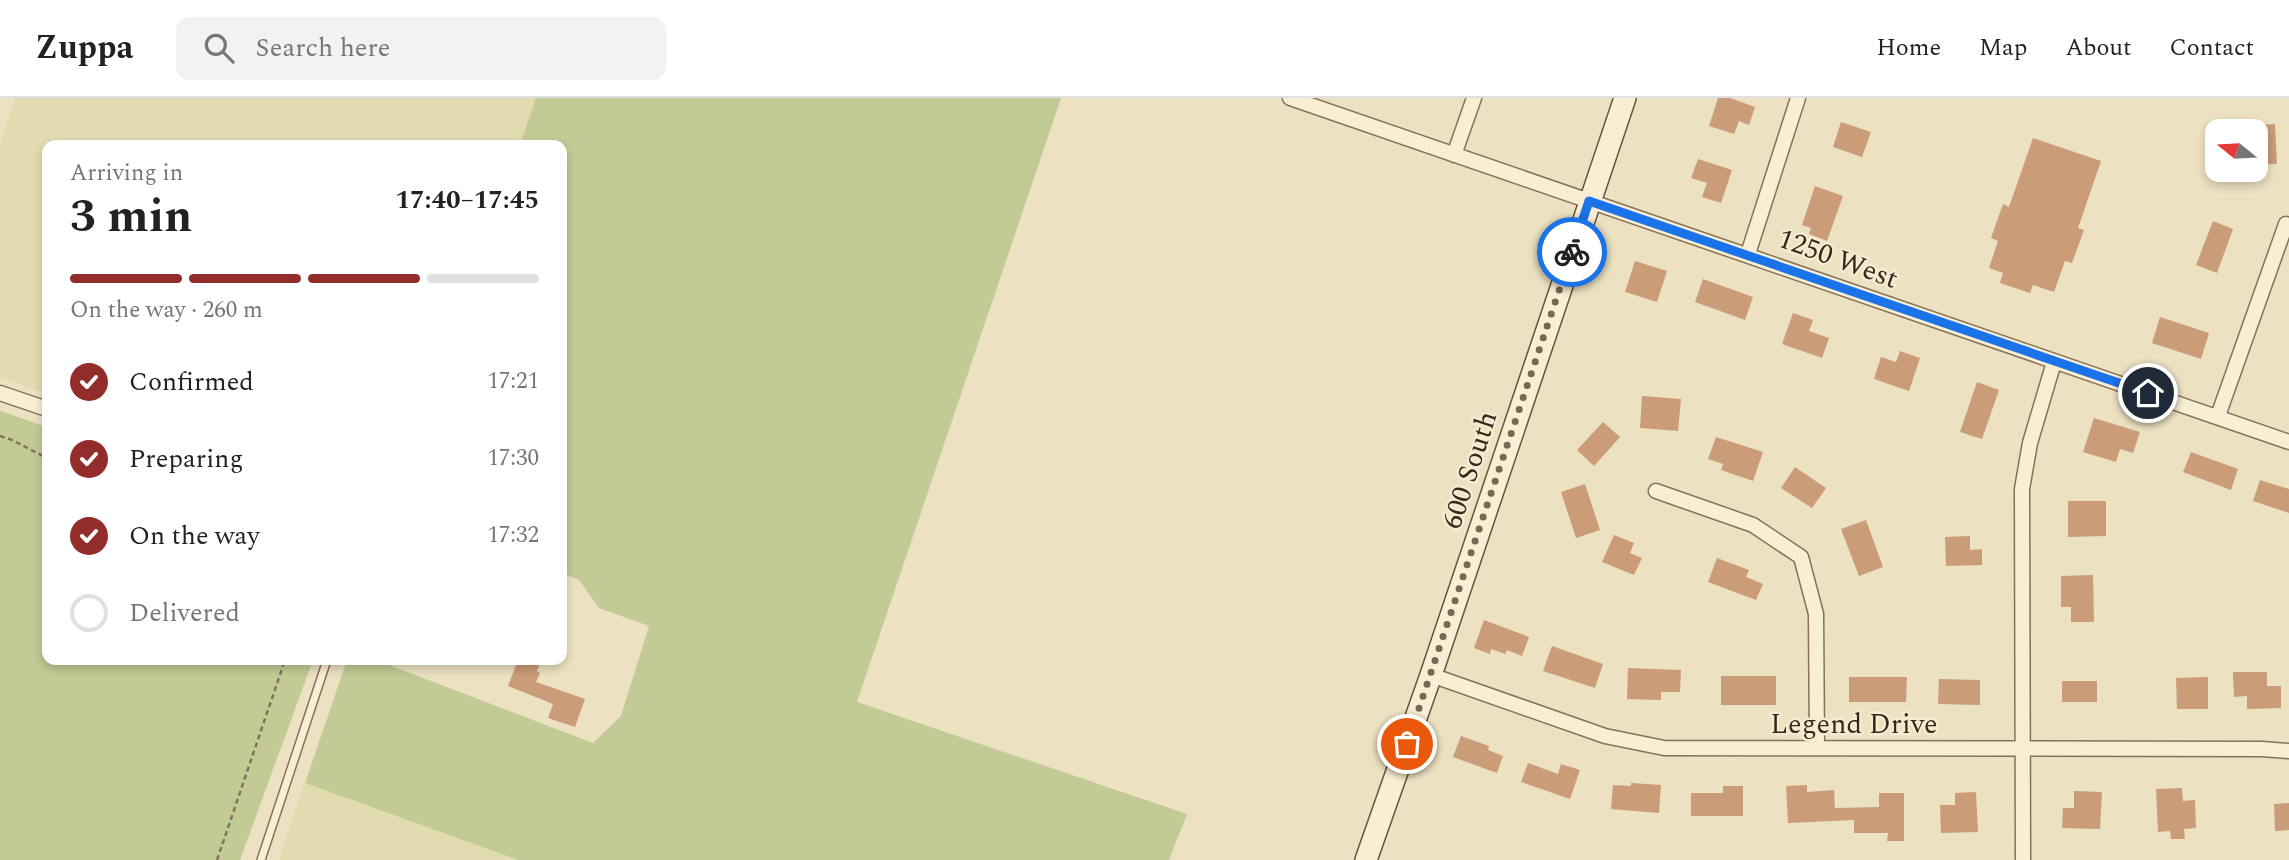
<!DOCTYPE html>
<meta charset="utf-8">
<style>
body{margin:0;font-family:Spectral,serif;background:#f2f2f2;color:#222;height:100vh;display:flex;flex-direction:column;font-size:26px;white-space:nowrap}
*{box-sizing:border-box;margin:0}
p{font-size:23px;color:#767676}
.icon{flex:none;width:38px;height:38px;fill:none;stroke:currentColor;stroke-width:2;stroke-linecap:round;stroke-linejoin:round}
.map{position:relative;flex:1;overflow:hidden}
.sheet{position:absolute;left:42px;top:42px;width:525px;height:525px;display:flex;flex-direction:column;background:#fff;border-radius:14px;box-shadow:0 4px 10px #0003}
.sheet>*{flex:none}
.needle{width:46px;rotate:288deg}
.buttons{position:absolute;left:2205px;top:21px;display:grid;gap:14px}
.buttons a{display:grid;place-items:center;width:63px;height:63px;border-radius:14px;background:#fff;box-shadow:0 4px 10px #0003;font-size:35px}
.pin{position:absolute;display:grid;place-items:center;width:60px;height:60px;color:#fff;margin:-30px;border:4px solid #fff;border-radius:50%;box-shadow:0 2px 7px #0007}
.courier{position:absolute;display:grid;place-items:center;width:70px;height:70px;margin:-35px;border:5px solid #1a73e8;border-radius:50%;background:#fff;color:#222;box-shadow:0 2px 9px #0007}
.head em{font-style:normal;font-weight:700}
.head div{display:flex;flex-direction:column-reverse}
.head{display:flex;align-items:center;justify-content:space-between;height:119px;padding:0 28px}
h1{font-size:46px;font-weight:700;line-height:52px}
.bar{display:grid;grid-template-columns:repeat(4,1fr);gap:10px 7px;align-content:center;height:84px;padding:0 28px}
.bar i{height:9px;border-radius:5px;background:#e0e0e0}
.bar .selected{background:#922d2b}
.bar p{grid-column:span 4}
ol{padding:0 28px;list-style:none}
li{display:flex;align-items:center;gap:21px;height:77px}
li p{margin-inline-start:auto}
li .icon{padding:7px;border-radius:50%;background:#922d2b;color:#fff;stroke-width:4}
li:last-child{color:#767676}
li i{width:38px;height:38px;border:4px solid #e0e0e0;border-radius:50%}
header{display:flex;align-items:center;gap:42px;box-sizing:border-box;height:98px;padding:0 35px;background:#fff;border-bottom:2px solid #e0e0e0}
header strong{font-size:33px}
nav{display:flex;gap:38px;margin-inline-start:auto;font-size:24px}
.search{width:490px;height:63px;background:#f2f2f2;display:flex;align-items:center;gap:18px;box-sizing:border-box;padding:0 24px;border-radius:14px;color:#767676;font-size:26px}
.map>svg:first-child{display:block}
</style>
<header>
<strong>Zuppa</strong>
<div class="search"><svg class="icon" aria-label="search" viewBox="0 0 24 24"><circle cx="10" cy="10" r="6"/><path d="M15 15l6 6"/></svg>Search here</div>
<nav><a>Home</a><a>Map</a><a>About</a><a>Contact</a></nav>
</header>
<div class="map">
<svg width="2289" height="762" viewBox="0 0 2289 762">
<rect width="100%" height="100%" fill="#ece1c1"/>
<path fill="#e2dbaf" d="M16,0H536L520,47H47V296L0,279V44Z
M305,685L518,762H279Z"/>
<path fill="#c2ca95" d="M536,0H1061L857,604L1187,716L1169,762H518L305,685L347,562H376L593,645L621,618L649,528L599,510L579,482L562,475V47H520Z
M0,313L47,329V562H313L240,762H0Z"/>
<path fill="#ca9c78" d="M1718,0H1730L1755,9L1749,27L1739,23L1734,36L1709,28Z
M1841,24L1871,34L1862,59L1833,49Z
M2275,26L2277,66L2256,67V27Z
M2033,40L2101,63L2078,130L2084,132L2072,165L2065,163L2054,194L2033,187L2030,195L2000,185L2003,175L1989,170L1998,143L1991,140L2003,106L2009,109Z
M1698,61L1732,72L1721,105L1702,99L1707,85L1691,80Z
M1815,88L1843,98L1827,143L1809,136L1811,130L1802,127Z
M2213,123L2233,131L2217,175L2196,167Z
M1635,163L1667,173L1657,204L1625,194Z
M1703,181L1753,199L1745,222L1695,204Z
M1793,215L1813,222L1809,233L1829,240L1822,260L1782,246Z
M2160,219L2209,235L2201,261L2152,245Z
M1900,253L1920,260L1909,293L1874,281L1881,259L1896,264Z
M1977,284L1999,292L1982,341L1960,334Z
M1642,298L1681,301L1678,333L1640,330Z
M2094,320L2140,334L2133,355L2120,351L2116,364L2083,354Z
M1603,324L1620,339L1594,368L1577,352Z
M1716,339L1763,354L1753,383L1721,372L1723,366L1708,361Z
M2191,354L2238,371L2231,392L2183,374Z
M1795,369L1826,390L1812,410L1781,390Z
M2260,382L2289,391V415L2253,403Z
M1585,386L1600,432L1576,440L1561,394Z
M2068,403H2106V438L2068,439Z
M1866,422L1883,469L1859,478L1841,431Z
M1614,437L1634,445L1630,455L1642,460L1634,477L1602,464Z
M1970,438V452L1982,451V467L1946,468L1945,439Z
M1717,460L1749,472L1746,479L1763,486L1756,502L1708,484Z
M2093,477L2094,524H2071V509H2061V478Z
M1484,522L1529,539L1522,558L1507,552L1505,556L1491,551L1490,556L1474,550Z
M1552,548L1603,566L1595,590L1543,573Z
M518,562H541L537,573L540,575L536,584L585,601L575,629L548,620L553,606L508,588Z
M1628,570L1681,572L1680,594H1661V602L1627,601Z
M2233,574H2267V588H2281V610L2247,611V598L2234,599Z
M1721,578H1776V607H1721Z
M1849,579H1907L1906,604H1849Z
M2208,579V611H2177L2176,580Z
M1939,581L1980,582V607L1938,606Z
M2062,583H2097V604H2062Z
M1461,638L1489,648L1488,652L1503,658L1497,675L1453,659Z
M1528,665L1558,676L1561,666L1580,672L1570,701L1521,684Z
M1631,685L1661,687L1659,715L1611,711L1613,687L1631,688Z
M1807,687V694L1834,692L1835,710L1879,709V695H1904V743H1887L1888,735H1854V722L1788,725L1786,688Z
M1723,688H1743V718H1691V695H1723Z
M2182,690L2183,703L2195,702L2196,730L2184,731L2185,741H2171L2170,733L2158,734L2156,691Z
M2074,693L2102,694L2100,731L2062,730L2063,710H2074Z
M1976,694L1978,734L1941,735L1940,707H1955V695Z
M2289,705V732L2275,733L2274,706Z"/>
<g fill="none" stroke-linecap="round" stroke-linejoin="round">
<defs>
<path id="lane" d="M261,762L327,562"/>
<path id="street" d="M1290,0L2289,344
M1454,57L1474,0
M1748,156L1798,0
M0,295L47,311
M2218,318L2286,126
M1656,393L1753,427L1801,459L1816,516L1817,650
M1431,577L1605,638L1664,650L2262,651L2289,653
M2023,762L2022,391L2030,345L2054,264"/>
<path id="secondary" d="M1366,762L1431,577L1625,0"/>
</defs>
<use href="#lane" stroke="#857259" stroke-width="10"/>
<use href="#street" stroke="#857259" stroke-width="17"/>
<use href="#secondary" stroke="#67533c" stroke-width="24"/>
<path stroke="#857259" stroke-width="2.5" stroke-dasharray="5 3.5" stroke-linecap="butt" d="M0,338L12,342L47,360
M217,762L285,562"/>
<use href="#lane" stroke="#f8eed4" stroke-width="7"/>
<use href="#street" stroke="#f8eed4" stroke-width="14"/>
<use href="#secondary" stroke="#f8eed4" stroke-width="21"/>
</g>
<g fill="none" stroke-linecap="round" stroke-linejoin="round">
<path stroke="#756956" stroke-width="7" stroke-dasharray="0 12.6" d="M1407,646L1572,154"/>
<path stroke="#1a73e8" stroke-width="9" d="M1572,154L1589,103L2148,295"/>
</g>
<g text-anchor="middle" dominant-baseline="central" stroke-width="5" stroke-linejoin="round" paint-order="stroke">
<g font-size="28" fill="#35291d" stroke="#f4ebd0">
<text transform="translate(1838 161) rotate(20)">1250 West</text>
<text transform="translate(1470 372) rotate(-72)">600 South</text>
<text x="1854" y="626">Legend Drive</text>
</g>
</g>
</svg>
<div class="buttons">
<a><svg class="needle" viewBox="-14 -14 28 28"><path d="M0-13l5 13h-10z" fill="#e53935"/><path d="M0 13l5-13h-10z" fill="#767676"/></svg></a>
</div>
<div class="pin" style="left:1407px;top:646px;background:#ea580c"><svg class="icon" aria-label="bag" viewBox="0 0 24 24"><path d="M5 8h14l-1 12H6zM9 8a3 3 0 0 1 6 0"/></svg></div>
<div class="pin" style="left:2148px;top:295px;background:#1f2937"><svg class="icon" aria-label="home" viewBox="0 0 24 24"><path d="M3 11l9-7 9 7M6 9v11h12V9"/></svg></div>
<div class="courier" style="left:1572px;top:154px"><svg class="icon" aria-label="bike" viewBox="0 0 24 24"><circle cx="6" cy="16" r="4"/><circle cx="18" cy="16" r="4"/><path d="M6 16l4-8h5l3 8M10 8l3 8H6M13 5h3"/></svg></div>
<section class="sheet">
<div class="head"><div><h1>3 min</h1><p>Arriving in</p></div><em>17:40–17:45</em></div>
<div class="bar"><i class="selected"></i><i class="selected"></i><i class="selected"></i><i></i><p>On the way · 260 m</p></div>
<ol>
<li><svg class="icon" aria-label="check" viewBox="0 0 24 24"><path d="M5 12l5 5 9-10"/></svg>Confirmed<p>17:21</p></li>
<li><svg class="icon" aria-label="check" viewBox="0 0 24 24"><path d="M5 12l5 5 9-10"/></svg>Preparing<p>17:30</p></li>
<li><svg class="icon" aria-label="check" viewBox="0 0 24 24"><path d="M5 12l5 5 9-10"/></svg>On the way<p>17:32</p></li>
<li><i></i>Delivered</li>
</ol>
</section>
</div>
